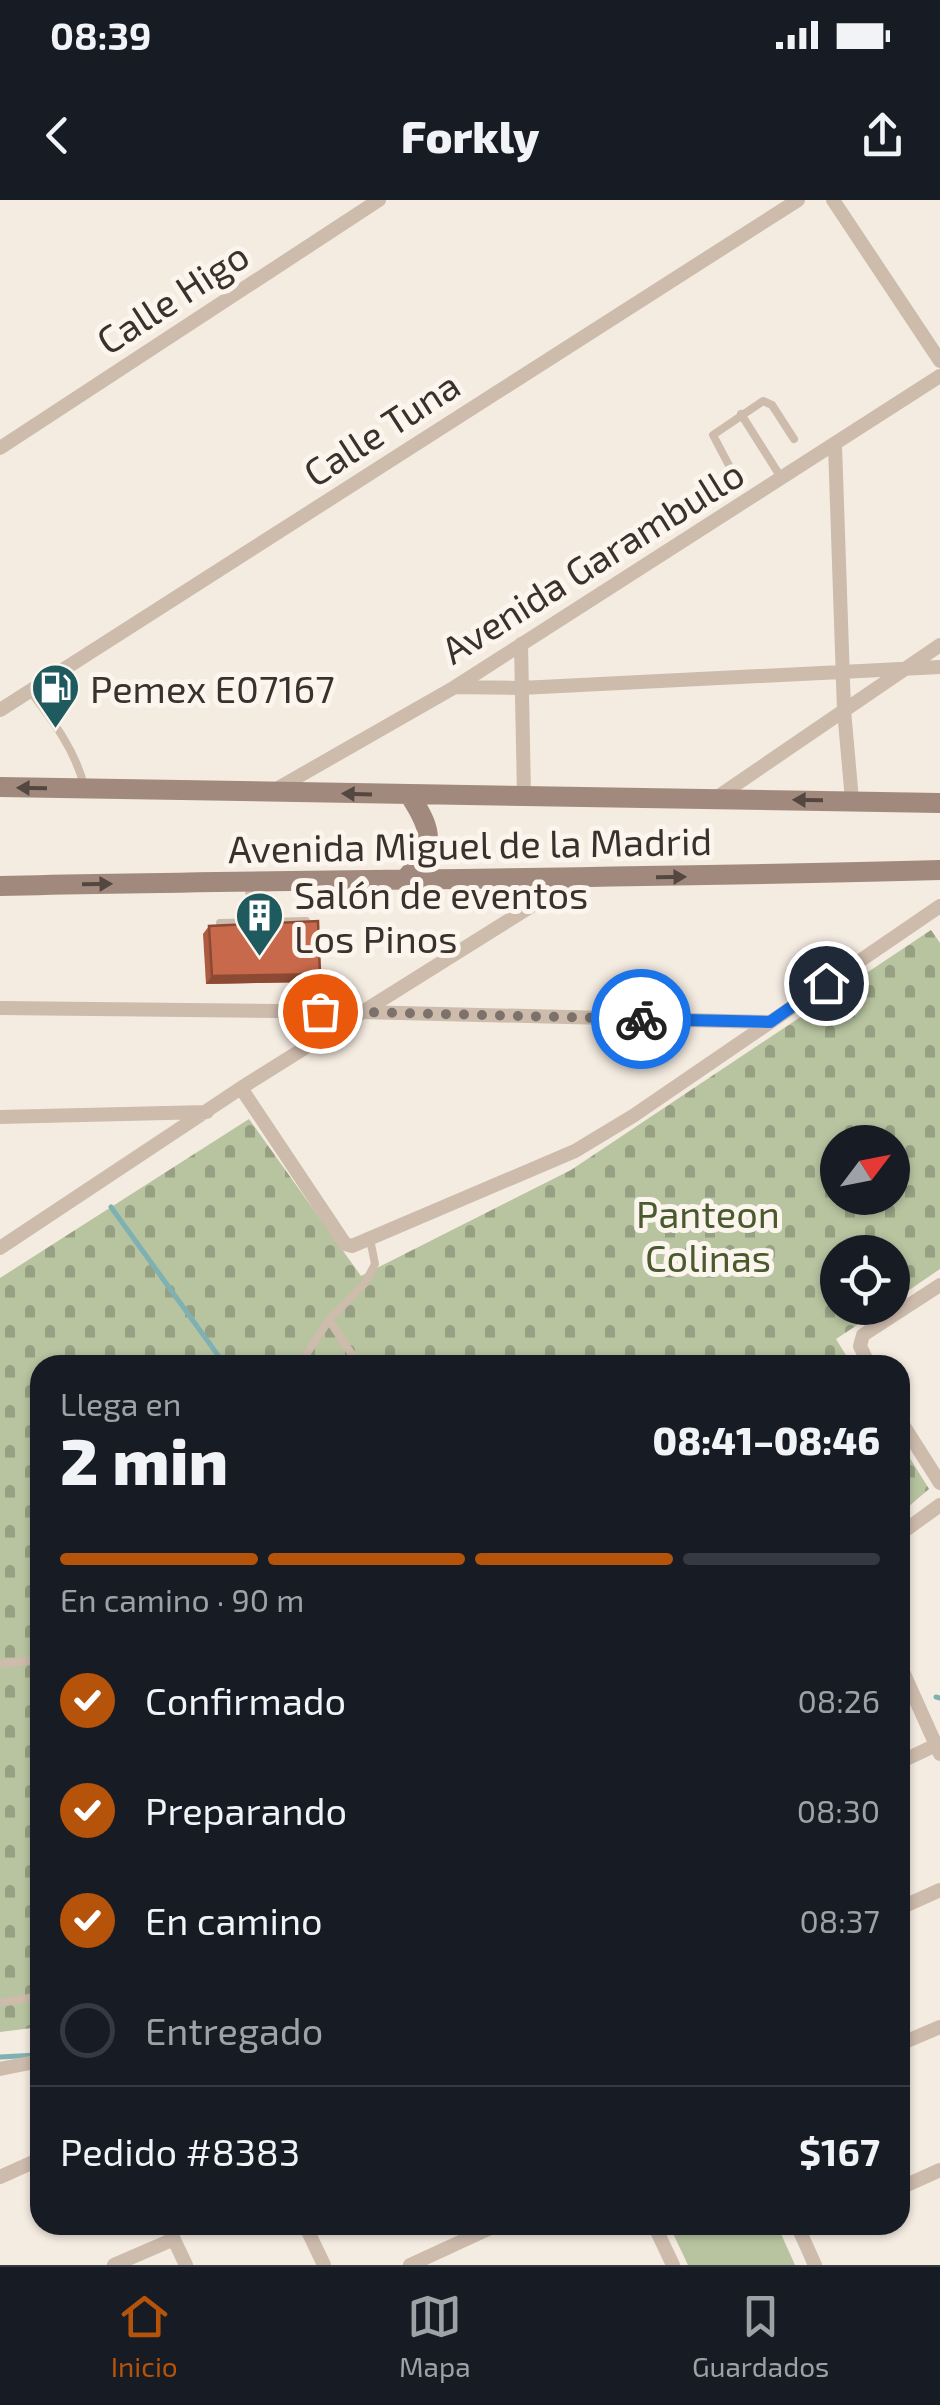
<!DOCTYPE html>
<html lang="es">
<meta charset="utf-8">
<style>
body{margin:0;font-family:"Exo 2",sans-serif;background:#242831;color:#f1f3f6;height:100vh;display:flex;flex-direction:column;font-size:38px;white-space:nowrap}
*{box-sizing:border-box;margin:0}
p{font-size:32px;color:#9ea1a6}
.icon{flex:none;width:55px;height:55px;fill:none;stroke:currentColor;stroke-width:2;stroke-linecap:round;stroke-linejoin:round}
.map{position:relative;flex:1;overflow:hidden}
.sheet{position:absolute;left:30px;top:1155px;width:880px;height:880px;display:flex;flex-direction:column;background:#171b24;border-radius:30px;box-shadow:0 2px 8px #0004}
.sheet>*{flex:none}
.needle{width:65px;rotate:58deg}
.fabs{position:absolute;left:820px;top:925px;display:grid;gap:20px}
.fabs a{display:grid;place-items:center;width:90px;height:90px;border-radius:50%;background:#171b24;box-shadow:0 2px 8px #0004;font-size:50px}
.pin{position:absolute;display:grid;place-items:center;width:85px;height:85px;color:#fff;margin:-42px;border:5px solid #fff;border-radius:50%;box-shadow:0 2px 10px #0007}
.courier{position:absolute;display:grid;place-items:center;width:100px;height:100px;margin:-50px;border:8px solid #1a73e8;border-radius:50%;background:#fff;color:#222;box-shadow:0 2px 12px #0007}
.overview em{font-style:normal;font-weight:800}
.overview div{display:flex;flex-direction:column-reverse}
.overview{display:flex;align-items:center;justify-content:space-between;height:170px;padding:0 30px}
h1{font-size:65px;font-weight:800;line-height:75px}
.bar{display:grid;grid-template-columns:repeat(4,1fr);gap:15px 10px;align-content:center;height:120px;padding:0 30px}
.bar i{height:12px;border-radius:8px;background:#363941}
.bar .active{background:#b45309}
.bar p{grid-column:span 4}
.line{display:flex;align-items:center;gap:25px;padding:0 30px;border-top:2px solid #363941}
.line div{flex:1}
ol{padding:0 30px;list-style:none}
li{display:flex;align-items:center;gap:30px;height:110px}
li p{margin-inline-start:auto}
li .icon{padding:10px;border-radius:50%;background:#b45309;color:#fff;stroke-width:4}
li:last-child{color:#9ea1a6}
li i{width:55px;height:55px;border:5px solid #363941;border-radius:50%}
.status{display:flex;justify-content:space-between;align-items:center;height:70px;padding:0 50px;background:#171b24;direction:ltr}
.status svg{height:28px;fill:currentColor}
header{display:flex;justify-content:space-between;align-items:center;height:130px;padding:0 30px;background:#171b24;font-size:45px;font-weight:800}
.tab-bar{display:flex;justify-content:space-around;align-items:center;height:140px;border-top:2px solid #363941;background:#171b24;font-size:28px;color:#9ea1a6}
.tab-bar a{display:grid;justify-items:center;gap:5px}
.tab-bar .active{color:#b45309}
.map>svg:first-child{display:block}
</style>
<div class="status"><b>08:39</b><svg viewBox="0 0 49 12"><path d="M0 12V9h3v3zM5 12V6h3v6zM10 12V3h3v9zM15 12V0h3v12zM26 1h20v11H26zM47 4h2v5h-2z"/></svg></div>
<header><svg class="icon" aria-label="back" viewBox="0 0 24 24"><path d="M15 5l-7 7 7 7"/></svg>Forkly<svg class="icon" aria-label="share" viewBox="0 0 24 24"><path d="M12 15V3M7 8l5-5 5 5M5 13v7h14v-7"/></svg></header>
<div class="map">
<svg width="940" height="2065" viewBox="0 0 940 2065">
<defs>
<pattern id="cemetery-stones" width="16" height="16" patternUnits="userSpaceOnUse" patternTransform="scale(2.5)"><rect width="16" height="16" fill="#b8c4a0"/><path d="M2 7V4a2 2 0 0 1 4 0v3zM10 15v-3a2 2 0 0 1 4 0v3z" fill="#97a083"/></pattern>
</defs>
<rect width="100%" height="100%" fill="#f4ebe1"/>
<path fill="#b8c4a0" d="M669,2025H777L795,2065H688Z"/>
<path fill="url(#cemetery-stones)" fill-rule="evenodd" d="M931,730L940,743V1069L893,1101L892,1052H838V1108H883L836,1139L852,1165H40V1827L0,1832V1078L249,919L361,1076L571,970ZM838,942H892V998H838Z
M900,1242L929,1289L900,1314Z"/>
<g fill="none" stroke-linecap="round" stroke-linejoin="round">
<path stroke="#7fb0b2" stroke-width="5" d="M111,1007L225,1165
M936,1497L940,1498
M0,1857L37,1855"/>
<path stroke="#cdbbac" stroke-width="8" d="M741,214L782,279
M733,273L713,235L763,201L772,205L794,239
M30,491C52,520 75,549 84,586
M249,685L251,722
M220,723L306,721
M329,1120L359,1165
M299,1165L329,1120L365,1083L375,1064L370,1039
M0,1464L40,1459
M0,1803L40,1796"/>
<path stroke="#cdbbac" stroke-width="14" d="M833,0L940,161
M835,245L844,510L852,600
M0,248L379,0
M521,444L524,595
M456,487L521,488L940,467
M0,510L798,0
M273,591L455,487L940,176
M716,598L940,445
M0,808L360,812L769,822
M241,888L345,1044L352,1046L575,951L633,916L940,706
M0,917L207,912
M0,1048L241,888L573,680
M869,1165L860,1146L863,1135L940,1085
M900,1220L940,1283
M900,1334L940,1305
M900,1465L940,1554
M900,1562L936,1545
M900,1708L940,1690
M900,1844L940,1827
M0,1869L40,1861
M0,1977L40,1959
M900,1988L940,1970
M167,2025L186,2065
M305,2025L324,2065
M654,2025L673,2065
M797,2025L815,2065
M800,2032L815,2025
M114,2065L174,2039
M410,2065L497,2025"/>
<path stroke="#a18a7d" stroke-width="20" d="M0,587L940,603
M403,681C435,648 435,634 410,596
M0,686C313,679 627,679 940,670"/>
</g>
<path fill="#ac5a40" d="M209,726L314,782L206,784L203,734Z"/>
<path fill="#8c4a34" d="M320,774L314,782L206,784L212,776Z"/>
<path fill="#c8694b" stroke="#8c4a34" stroke-width="2.5" d="M318,721L320,774L212,776L209,726Z"/>
<defs><path id="oneway-solid" d="M-6-.8H1V-3.2L6.5 0L1 3.2V.8H-6Z" transform="scale(2.5)"/></defs>
<g fill="#544640">
<use href="#oneway-solid" transform="translate(32 588) rotate(-179)"/>
<use href="#oneway-solid" transform="translate(357 594) rotate(-178)"/>
<use href="#oneway-solid" transform="translate(808 600) rotate(-179)"/>
<use href="#oneway-solid" transform="translate(671 677) rotate(-1)"/>
<use href="#oneway-solid" transform="translate(97 684) rotate(-1)"/>
</g>
<g fill="none" stroke-linecap="round" stroke-linejoin="round">
<path stroke="#7c716b" stroke-width="10" stroke-dasharray="0 18" d="M320,811L641,819"/>
<path stroke="#1a73e8" stroke-width="12" d="M641,819L770,822L826,783"/>
</g>
<defs>
<symbol id="fuel-pin" viewBox="-11 -11 22 30"><path d="M0 17L-7.5 6A9.5 9.5 0 1 1 7.5 6Z" fill="#1f5a5e" stroke="#fbf5ee"/><path d="M-5.5-6h7V0h2V4h1.3V-2.5L3-4.5l.8-.8L6-3V5H2.5V1h-1V6h-7ZM-4.2-4.7v3.2H.2V-4.7Z" fill="#fff"/></symbol>
<symbol id="building-pin" viewBox="-11 -11 22 30"><path d="M0 17L-7.5 6A9.5 9.5 0 1 1 7.5 6Z" fill="#1f5a5e" stroke="#fbf5ee"/><path d="M-4-6H4V6H1V3H-1V6H-4ZM-2.5-4.3h1.7v1.8h-1.7ZM.8-4.3h1.7v1.8H.8ZM-2.5-1h1.7V.8h-1.7ZM.8-1h1.7V.8H.8Z" fill="#fff"/></symbol>
</defs>
<g fill-rule="evenodd">
<use href="#fuel-pin" x="28" y="460" width="55" height="75"/>
<use href="#building-pin" x="232" y="688" width="55" height="75"/>
</g>
<g text-anchor="middle" dominant-baseline="central" stroke-width="10" stroke-linejoin="round" paint-order="stroke">
<g font-size="38" fill="#3b302b" stroke="#fbf5ee">
<text transform="translate(172 97) rotate(-33)">Calle Higo</text>
<text transform="translate(381 228) rotate(-33)">Calle Tuna</text>
<text transform="translate(592 361) rotate(-32)">Avenida Garambullo</text>
<text transform="translate(470 644) rotate(-1)">Avenida Miguel de la Madrid</text>
</g>
<g font-size="38" fill="#3b302b" stroke="#fbf5ee" text-anchor="start">
<text x="90" y="488">Pemex E07167</text>
<text x="294" y="694">Salón de eventos<tspan x="294" dy="44">Los Pinos</tspan></text>
</g>
<g font-size="38" fill="#4a5a2e" stroke="#fbf5ee">
<text x="708" y="1013">Panteon<tspan x="708" dy="44">Colinas</tspan></text>
</g>
</g>
</svg>
<div class="fabs">
<a><svg class="needle" viewBox="-14 -14 28 28"><path d="M0-13l5 13h-10z" fill="#e53935"/><path d="M0 13l5-13h-10z" fill="#9ea1a6"/></svg></a>
<a><svg class="icon" aria-label="locate" viewBox="0 0 24 24"><circle cx="12" cy="12" r="6"/><path d="M12 2v4M12 18v4M2 12h4M18 12h4"/></svg></a>
</div>
<div class="pin" style="left:320px;top:811px;background:#ea580c"><svg class="icon" aria-label="bag" viewBox="0 0 24 24"><path d="M5 8h14l-1 12H6zM9 8a3 3 0 0 1 6 0"/></svg></div>
<div class="pin" style="left:826px;top:783px;background:#1f2937"><svg class="icon" aria-label="home" viewBox="0 0 24 24"><path d="M3 11l9-7 9 7M6 9v11h12V9"/></svg></div>
<div class="courier" style="left:641px;top:819px"><svg class="icon" aria-label="bike" viewBox="0 0 24 24"><circle cx="6" cy="16" r="4"/><circle cx="18" cy="16" r="4"/><path d="M6 16l4-8h5l3 8M10 8l3 8H6M13 5h3"/></svg></div>
<section class="sheet">
<div class="overview"><div><h1>2 min</h1><p>Llega en</p></div><em>08:41–08:46</em></div>
<div class="bar"><i class="active"></i><i class="active"></i><i class="active"></i><i></i><p>En camino · 90 m</p></div>
<ol>
<li><svg class="icon" aria-label="check" viewBox="0 0 24 24"><path d="M5 12l5 5 9-10"/></svg>Confirmado<p>08:26</p></li>
<li><svg class="icon" aria-label="check" viewBox="0 0 24 24"><path d="M5 12l5 5 9-10"/></svg>Preparando<p>08:30</p></li>
<li><svg class="icon" aria-label="check" viewBox="0 0 24 24"><path d="M5 12l5 5 9-10"/></svg>En camino<p>08:37</p></li>
<li><i></i>Entregado</li>
</ol>
<div class="line" style="height:130px"><div>Pedido #8383</div><b>$167</b></div>
</section>
</div>
<nav class="tab-bar">
<a class="active"><svg class="icon" aria-label="home" viewBox="0 0 24 24"><path d="M3 11l9-7 9 7M6 9v11h12V9"/></svg>Inicio</a>
<a><svg class="icon" aria-label="map" viewBox="0 0 24 24"><path d="M3 6l6-2 6 2 6-2v14l-6 2-6-2-6 2zM9 4v14M15 6v14"/></svg>Mapa</a>
<a><svg class="icon" aria-label="saved" viewBox="0 0 24 24"><path d="M7 4h10v16l-5-4-5 4z"/></svg>Guardados</a>
</nav>
